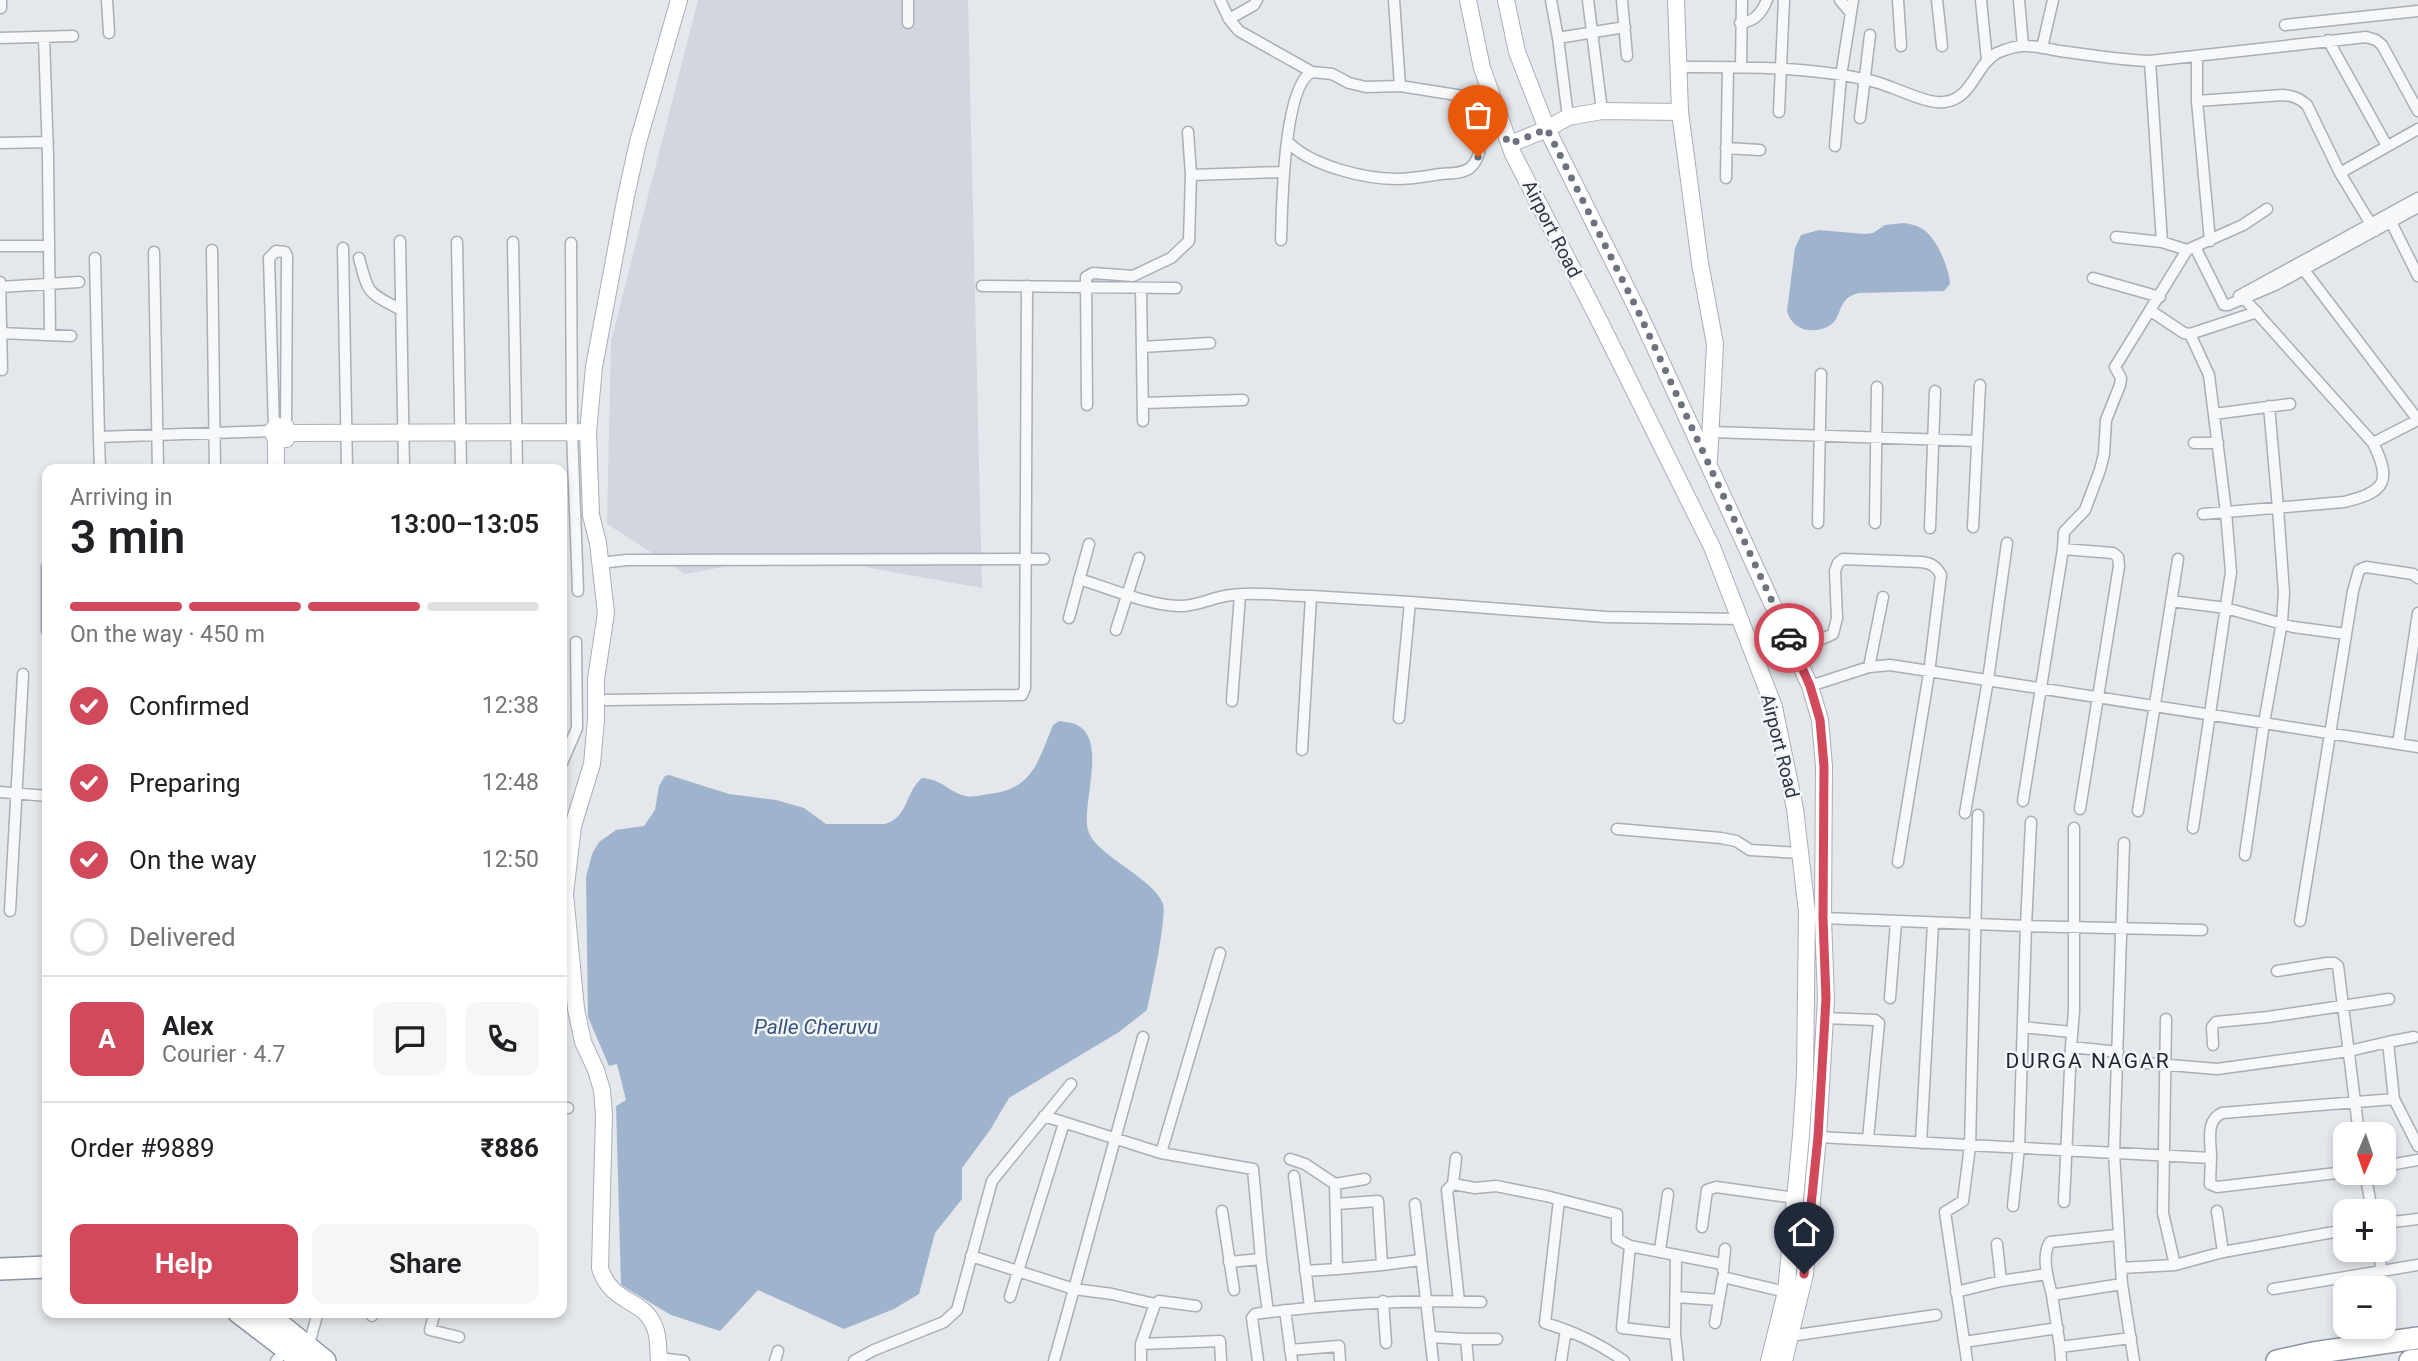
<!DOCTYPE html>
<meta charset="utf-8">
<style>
body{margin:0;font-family:Roboto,sans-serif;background:#f6f6f6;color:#202124;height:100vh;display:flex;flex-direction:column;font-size:26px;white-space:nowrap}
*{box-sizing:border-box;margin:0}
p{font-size:23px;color:#757577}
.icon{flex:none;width:38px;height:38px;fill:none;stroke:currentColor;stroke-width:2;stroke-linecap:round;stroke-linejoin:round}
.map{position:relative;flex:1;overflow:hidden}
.sheet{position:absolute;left:42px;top:464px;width:525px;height:854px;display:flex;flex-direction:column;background:#fff;border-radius:14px;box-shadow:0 4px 10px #0003}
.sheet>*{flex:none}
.needle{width:46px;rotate:182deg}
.buttons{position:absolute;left:2333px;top:1122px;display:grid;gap:14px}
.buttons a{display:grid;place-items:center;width:63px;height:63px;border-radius:14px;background:#fff;box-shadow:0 4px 10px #0003;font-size:35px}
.pin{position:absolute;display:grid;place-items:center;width:60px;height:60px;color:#fff;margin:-72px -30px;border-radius:50% 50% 50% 0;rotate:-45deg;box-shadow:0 0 7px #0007}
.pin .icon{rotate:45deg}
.courier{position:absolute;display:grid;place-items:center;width:70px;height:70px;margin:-35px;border:5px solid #d1495b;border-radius:50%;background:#fff;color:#222;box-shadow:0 2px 9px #0007}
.summary em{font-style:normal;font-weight:600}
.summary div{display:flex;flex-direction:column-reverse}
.summary{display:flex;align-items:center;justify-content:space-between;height:119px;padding:0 28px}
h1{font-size:46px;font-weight:600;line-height:52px}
.bar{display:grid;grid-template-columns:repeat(4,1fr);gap:10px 7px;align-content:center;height:84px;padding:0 28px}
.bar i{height:9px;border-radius:5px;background:#e0e0e0}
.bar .current{background:#d1495b}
.bar p{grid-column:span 4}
.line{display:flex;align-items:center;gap:18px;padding:0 28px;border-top:2px solid #e0e0e0}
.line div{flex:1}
.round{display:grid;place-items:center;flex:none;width:74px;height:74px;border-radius:14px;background:#f6f6f6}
ol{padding:0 28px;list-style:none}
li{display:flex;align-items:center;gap:21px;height:77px}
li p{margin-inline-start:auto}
li .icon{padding:7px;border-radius:50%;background:#d1495b;color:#fff;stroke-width:4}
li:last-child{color:#757577}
li i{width:38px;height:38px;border:4px solid #e0e0e0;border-radius:50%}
.primary-button{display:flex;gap:14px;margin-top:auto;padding:14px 28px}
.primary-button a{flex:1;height:80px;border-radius:14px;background:#d1495b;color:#fff;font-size:28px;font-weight:600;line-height:80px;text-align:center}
.primary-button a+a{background:#f6f6f6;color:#202124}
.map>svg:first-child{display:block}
</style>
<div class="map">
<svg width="2418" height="1361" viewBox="0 0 2418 1361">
<rect width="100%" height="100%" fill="#e4e7ec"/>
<path fill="#d2d6de" d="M698,0H968L982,588L792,554L685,574L607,524L611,341Z"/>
<path fill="#9fb4cc" d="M1904,223C1909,224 1916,225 1921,228C1936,236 1949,267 1950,284L1944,291L1858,293C1835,300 1844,317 1829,326C1812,335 1792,330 1787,311L1795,248L1801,235L1819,230L1864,234L1873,233L1885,225Z
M1059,721C1064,722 1070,722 1075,724C1109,738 1081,803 1088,830C1094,855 1153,877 1163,904C1167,918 1151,991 1147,1010L1119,1032L1009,1098L990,1130L962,1168V1199L935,1233L919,1294L894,1309L844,1329L758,1290L720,1331L671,1315L621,1285L616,1106L626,1100L617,1064L609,1066L588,1017L586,877L592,854L599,842L616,830L644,826L655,810L659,786L665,776L669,775L729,794L776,800L804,808L826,824H885C909,817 905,792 922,778C942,779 950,793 966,796C972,798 982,795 988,794C1033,790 1038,761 1053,725Z"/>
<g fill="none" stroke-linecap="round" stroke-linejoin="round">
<defs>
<path id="street" d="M1,0V8
M107,0L109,33
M1220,0L1229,19L1239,31L1312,72L1332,74L1349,83L1366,87L1400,86L1463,96L1486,111L1498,127
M1394,0L1400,86
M1551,0L1558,38L1568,117
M1588,0L1602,111
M1622,0L1627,56
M1840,0L1850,12
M1898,0L1901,46
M1937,0L1942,46
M1981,0L1987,60
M2019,0L2023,46
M1229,19L1254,5L1257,0
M908,23V0
M1740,23C1755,21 1761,14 1767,0
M2285,25L2418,11
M44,37L48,157L50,335
M0,38L73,36
M1558,38L1625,27
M2328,40L2387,146
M2042,48L2053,0
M2197,56V101L2210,241
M2150,61L2162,242
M1741,66L1742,0
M1677,67C1742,67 1805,66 1868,80C1890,84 1926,105 1944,102C1973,99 1975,65 1997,53C2004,50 2015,46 2023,46C2034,45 2048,49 2060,51C2090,55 2120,60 2150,61L2366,37L2376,40L2382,45L2418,111
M2197,101L2283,95C2294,96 2299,98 2307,105L2340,173L2375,231
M1779,112L1784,0
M1860,118L1870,35
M1287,141C1310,166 1365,179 1398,179C1412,179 1427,176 1441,174C1451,173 1465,174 1472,166C1484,154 1481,125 1483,108
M0,143L48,142
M1835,146L1841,76L1853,0
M1726,148L1760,150
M2340,173L2418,129
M1191,175L1283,172
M1726,178L1728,67
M2391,222L2418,276
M2116,237L2162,242L2187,250
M1281,240C1282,209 1283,86 1312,72
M400,241L404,469
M457,242L461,469
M513,242L517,469
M571,243L572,431L578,591
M0,246H49
M2195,247L2224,305H2228L2275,285L2418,207
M343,248L347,469
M212,250L215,469
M154,252L158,469
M95,258L99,437L272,431
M359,258C369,296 367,291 401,310
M2304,270L2418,420
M2093,278L2160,297
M0,282L2,370
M982,286L1176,288
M0,287L79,282
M1141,288L1143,421
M2239,296L2418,198
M2151,311L2184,333L2190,334L2257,312
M0,333L71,336
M2190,334L2209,375L2226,512L2231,572L2193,828
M1142,347L1210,343
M1143,403L1243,400
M1087,405L1086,277L1093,273L1133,276L1171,258L1189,241L1191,175L1188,132
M2214,414L2290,404
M274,428L269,258L276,251L285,252L287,256L286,427
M1711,432L1977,441
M99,437L100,469
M2194,443H2218
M2373,443L2418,420
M2203,514L2344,502C2386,492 2392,481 2373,443L2241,295
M1818,523L1821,374
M1875,523L1877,387
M1973,527L1980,385
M1930,528L1935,391
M2063,549L2064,532L2085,510L2100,470L2104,454L2106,420L2120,385L2121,378L2115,367L2187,250L2243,225L2267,209
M600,563L627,560L1044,559
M47,567V631
M1079,579C1109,588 1147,605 1178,606C1195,607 1209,599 1225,596C1253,591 1283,596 1311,596
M2171,601L2226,608L2293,627L2346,634
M1069,618L1089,544
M1116,630L1139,558
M1795,651L1833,634L1837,618L1835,571L1838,563L1843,559L1921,562C1931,563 1936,566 1941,575L1929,673L1898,862
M1869,667L1883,597
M1810,686L1869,667L1890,665L2418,747
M606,700L1022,695L1025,688L1027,286
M1232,701L1240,595
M1399,718L1410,602L1606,617L1741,619
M2398,744L2418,613
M1302,750L1311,596L1410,602
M562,763L577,728L576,642
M0,792L47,796
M2023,801L2063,549L2113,553L2118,557L2119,566L2080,809
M2138,811L2178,559
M1965,813L1988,680L2007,543
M2031,822L2026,926L2202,930
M2074,828V1011L2071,1047L2118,1052
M1617,829L1721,838L1736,841L1750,850L1799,853
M2124,843L2114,1153L2122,1284L2134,1361
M2245,855L2264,723L2282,622L2284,593L2278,508L2269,406
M10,911L23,674
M1823,918L2026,926L2019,1148L2013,1206
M2300,921L2353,591L2359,570L2366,567L2413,574L2418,578
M2277,971L2327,963H2334L2338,966L2359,1134
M1890,998L1896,922
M1825,1018L1875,1020L1879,1023L1868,1139
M2166,1019L2163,1213L2175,1265L2223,1252L2345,1230
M2023,1027L2071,1032
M2388,1042L2414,1037
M2213,1045L2212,1027L2216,1022L2268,1017L2389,999
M2146,1063L2217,1069L2349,1051L2388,1042L2394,1099
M562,1107L568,1108
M1044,1116L1161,1153L1253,1169L1261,1259L1229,1262
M1818,1137L2211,1158C2211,1141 2205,1121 2222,1113L2394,1099L2418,1146
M1921,1143L1933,923
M1161,1153L1220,953
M2211,1158L2210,1184L2217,1187L2345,1172
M1290,1159L1305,1164L1335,1184L1365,1179
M2384,1166L2418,1160
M2365,1172L2372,1211
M1294,1176L1310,1307
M1335,1184L1337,1269L1382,1265
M1453,1184L1456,1158
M1559,1200L1545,1323C1573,1331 1600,1344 1624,1361
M2064,1202L2071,1047
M1336,1204L1378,1201L1382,1265L1420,1260
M1415,1204L1433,1361
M1222,1211L1234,1290
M2217,1211L2223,1252
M2384,1223L2418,1219
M1702,1227L1707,1190L1716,1187L1795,1198
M1997,1244L2001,1281
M1630,1246L1622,1328L1675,1334
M1660,1250L1668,1194
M2379,1250L2389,1342
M971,1256L1074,1289L1143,1037
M1261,1259L1268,1312
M2121,1268L2175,1265
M1723,1270L1725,1249
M1305,1271L1337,1269
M2273,1289L2418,1265
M1956,1292L2001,1281L2047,1274
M2052,1295C2048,1279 2041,1256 2050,1242L2117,1235
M1010,1297L1064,1123
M1676,1297L1719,1300
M1383,1301L1386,1343
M1459,1301L1447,1190L1453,1184L1475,1188L1496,1186L1546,1196L1617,1214V1239L1630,1246L1676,1255
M1155,1304L1159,1301L1196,1306
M1285,1310L1292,1361
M435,1312L430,1330L459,1337
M372,1316L373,1312
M1715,1323L1723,1277L1786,1292
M1790,1336L1936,1315
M1430,1337L1466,1339L1468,1361
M1466,1339H1497
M1964,1342L2058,1328
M1141,1344L1220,1341L1221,1361
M2060,1347L2052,1295L2122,1284
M306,1348H308L318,1312
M1290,1350L1339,1346L1340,1361
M659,1358L684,1361
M276,1361L287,1348H290
M775,1361L778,1351
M854,1361L874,1350L944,1322L957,1310L992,1181L1071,1084
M1054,1361L1074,1289L1112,1294L1155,1304L1141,1344V1361
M1258,1361L1252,1318L1255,1314C1330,1304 1405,1299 1481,1302
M1561,1361L1566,1330
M1678,1361L1675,1334L1676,1255L1722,1264
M1967,1361L1945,1212L1963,1201L1970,1146L1978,815
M2061,1361L2060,1347L2131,1338"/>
<path id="secondary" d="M1468,0L1482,68L1513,154L1600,322L1712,547L1774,707L1795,809L1807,912L1805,1075L1801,1136L1786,1292L1769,1361
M1506,0L1517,52L1547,129L1638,311L1810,686L1820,720L1824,766L1823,918L1826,999L1818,1137L1805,1274L1784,1361
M1676,0L1680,112L1700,263L1715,344L1709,460
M1510,144L1547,129L1568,117L1602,111L1680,112
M288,433L588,432
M276,440L286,439L288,433L286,427L276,426L272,431L276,440V469
M659,1361C658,1351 659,1337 655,1328C644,1297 612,1306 600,1268L604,1114L602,1090L596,1070L583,1042L576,1009L565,894L573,826L592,764L596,720V679L606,613L598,543L591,515L588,432L594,367L626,196L638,142L679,0"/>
<path id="highway" d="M0,1269L47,1267
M238,1312L302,1361
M264,1312L325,1361
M2277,1361L2313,1353L2418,1338
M2410,1361L2418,1360"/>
</defs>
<use href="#street" stroke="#a9aeb7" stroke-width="13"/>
<use href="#secondary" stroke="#a9aeb7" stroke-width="18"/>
<use href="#highway" stroke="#8b94a3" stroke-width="24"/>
<use href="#street" stroke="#f7f8fa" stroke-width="10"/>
<use href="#secondary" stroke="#fff" stroke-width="16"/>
<use href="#highway" stroke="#fff" stroke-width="21"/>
</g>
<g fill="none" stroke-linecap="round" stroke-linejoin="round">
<path stroke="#6c737f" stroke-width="7" stroke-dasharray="0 12.6" d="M1478,157L1483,108L1510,144L1547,129L1638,311L1789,638"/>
<path stroke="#d1495b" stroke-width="9" d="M1789,638L1810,686L1820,720L1824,766L1823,918L1826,999L1818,1137L1804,1274"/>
</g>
<g text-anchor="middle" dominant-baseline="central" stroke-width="5" stroke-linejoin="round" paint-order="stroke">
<g font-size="19" fill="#2b3445" stroke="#f4f6f9">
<text transform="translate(1552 229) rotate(63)">Airport Road</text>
<text transform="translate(1780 746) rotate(76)">Airport Road</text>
</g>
<g font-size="21" font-style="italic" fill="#34527a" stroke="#f4f6f9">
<text x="816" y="1027">Palle Cheruvu</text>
</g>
<g font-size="21" letter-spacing="2" fill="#1d2536" stroke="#f4f6f9">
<text x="2088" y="1061">DURGA NAGAR</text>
</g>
</g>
</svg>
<div class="buttons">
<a><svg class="needle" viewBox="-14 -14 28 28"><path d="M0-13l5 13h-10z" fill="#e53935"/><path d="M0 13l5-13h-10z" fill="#757577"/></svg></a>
<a>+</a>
<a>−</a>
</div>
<div class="pin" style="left:1478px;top:157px;background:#ea580c"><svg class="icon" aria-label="bag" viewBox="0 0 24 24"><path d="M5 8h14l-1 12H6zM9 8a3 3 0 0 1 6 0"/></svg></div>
<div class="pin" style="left:1804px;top:1274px;background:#1f2937"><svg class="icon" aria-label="home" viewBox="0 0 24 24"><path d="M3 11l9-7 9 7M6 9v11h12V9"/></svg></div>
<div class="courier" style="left:1789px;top:638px"><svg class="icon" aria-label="car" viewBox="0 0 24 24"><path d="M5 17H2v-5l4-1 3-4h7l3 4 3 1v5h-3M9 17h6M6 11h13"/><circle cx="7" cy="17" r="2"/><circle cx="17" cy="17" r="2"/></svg></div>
<section class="sheet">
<div class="summary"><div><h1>3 min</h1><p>Arriving in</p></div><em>13:00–13:05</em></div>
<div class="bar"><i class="current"></i><i class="current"></i><i class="current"></i><i></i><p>On the way · 450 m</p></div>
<ol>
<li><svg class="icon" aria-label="check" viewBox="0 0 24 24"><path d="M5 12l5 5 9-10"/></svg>Confirmed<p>12:38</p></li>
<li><svg class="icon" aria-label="check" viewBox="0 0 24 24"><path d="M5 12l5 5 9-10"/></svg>Preparing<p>12:48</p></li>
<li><svg class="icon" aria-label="check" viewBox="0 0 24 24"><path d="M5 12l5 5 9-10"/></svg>On the way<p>12:50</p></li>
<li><i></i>Delivered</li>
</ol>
<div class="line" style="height:126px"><b class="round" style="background:#d1495b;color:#fff">A</b><div><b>Alex</b><p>Courier · 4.7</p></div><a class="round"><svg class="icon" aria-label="chat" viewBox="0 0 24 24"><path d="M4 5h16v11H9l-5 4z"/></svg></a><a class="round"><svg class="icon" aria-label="phone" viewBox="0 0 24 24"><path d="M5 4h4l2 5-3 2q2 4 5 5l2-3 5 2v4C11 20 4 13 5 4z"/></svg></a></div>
<div class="line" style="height:91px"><div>Order #9889</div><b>₹886</b></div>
<div class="primary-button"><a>Help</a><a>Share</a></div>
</section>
</div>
